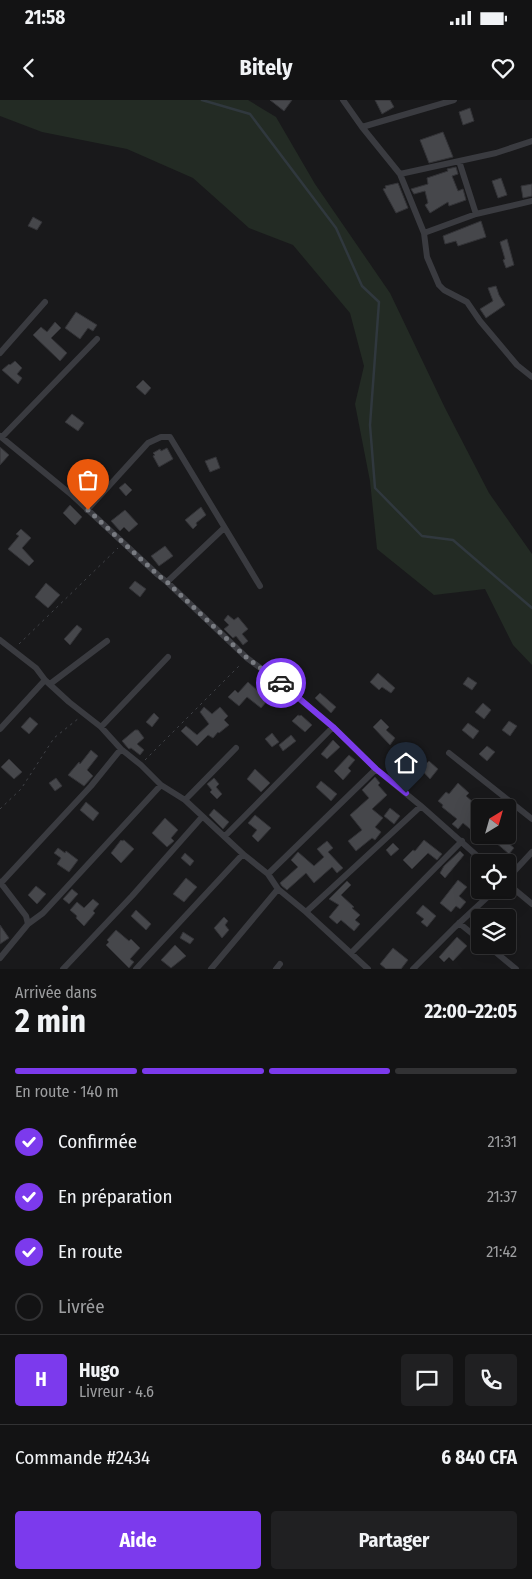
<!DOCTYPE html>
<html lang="fr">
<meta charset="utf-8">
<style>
body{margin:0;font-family:"Fira Sans Condensed",sans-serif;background:#202022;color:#f1f3f6;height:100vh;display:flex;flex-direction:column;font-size:19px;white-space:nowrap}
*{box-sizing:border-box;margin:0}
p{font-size:16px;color:#9d9ea0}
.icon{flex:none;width:28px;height:28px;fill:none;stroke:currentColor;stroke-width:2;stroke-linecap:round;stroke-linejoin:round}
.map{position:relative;height:869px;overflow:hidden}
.drawer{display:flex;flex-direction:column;background:#131314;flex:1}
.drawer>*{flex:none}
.needle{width:32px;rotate:37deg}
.fabs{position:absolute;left:471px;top:699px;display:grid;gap:10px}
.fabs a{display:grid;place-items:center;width:45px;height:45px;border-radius:5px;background:#131314;box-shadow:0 5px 20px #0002,0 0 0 1px #323234;font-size:25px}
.pin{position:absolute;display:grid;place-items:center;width:42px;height:42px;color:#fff;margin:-51px -21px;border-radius:50% 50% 50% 0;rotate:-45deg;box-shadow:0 0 5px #0007}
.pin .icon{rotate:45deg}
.courier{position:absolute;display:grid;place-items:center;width:50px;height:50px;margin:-25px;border:4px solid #7c3aed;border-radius:50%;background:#fff;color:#222;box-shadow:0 1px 6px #0007}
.summary em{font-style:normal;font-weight:700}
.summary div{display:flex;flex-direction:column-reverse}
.summary{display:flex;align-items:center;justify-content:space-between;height:85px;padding:0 15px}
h1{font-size:32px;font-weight:700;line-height:38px}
.bar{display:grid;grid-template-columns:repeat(4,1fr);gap:8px 5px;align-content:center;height:60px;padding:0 15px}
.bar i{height:6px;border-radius:4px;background:#323234}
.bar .selected{background:#7c3aed}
.bar p{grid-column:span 4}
.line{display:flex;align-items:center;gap:12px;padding:0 15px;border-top:1px solid #323234}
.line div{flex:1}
.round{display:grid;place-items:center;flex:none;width:52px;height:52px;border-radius:5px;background:#202022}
ol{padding:0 15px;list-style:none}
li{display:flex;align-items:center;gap:15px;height:55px}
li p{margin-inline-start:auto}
li .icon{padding:5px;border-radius:50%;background:#7c3aed;color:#fff;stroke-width:4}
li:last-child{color:#9d9ea0}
li i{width:28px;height:28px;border:2px solid #323234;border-radius:50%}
.cta{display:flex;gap:10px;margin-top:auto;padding:10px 15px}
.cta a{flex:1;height:58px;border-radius:5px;background:#7c3aed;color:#fff;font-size:20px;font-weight:700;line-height:58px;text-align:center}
.cta a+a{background:#202022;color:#f1f3f6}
.status{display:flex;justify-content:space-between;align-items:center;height:35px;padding:0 25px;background:#131314;direction:ltr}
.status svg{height:14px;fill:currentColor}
header{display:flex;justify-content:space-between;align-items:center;height:65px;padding:0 15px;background:#131314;font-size:22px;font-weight:700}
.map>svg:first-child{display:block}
</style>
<div class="status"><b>21:58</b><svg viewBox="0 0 49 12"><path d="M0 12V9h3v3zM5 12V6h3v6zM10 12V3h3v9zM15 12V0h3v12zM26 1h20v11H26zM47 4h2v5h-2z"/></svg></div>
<header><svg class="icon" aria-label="back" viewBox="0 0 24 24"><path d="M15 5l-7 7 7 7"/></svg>Bitely<svg class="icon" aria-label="heart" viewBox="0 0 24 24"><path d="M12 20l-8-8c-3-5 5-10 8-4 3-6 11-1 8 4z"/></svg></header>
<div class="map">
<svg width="532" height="869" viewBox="0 0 532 869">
<rect width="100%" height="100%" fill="#19191b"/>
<path fill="#232b24" d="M0,0H248L276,17L315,84L390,193L445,308L489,393L532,454V565L513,545L485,489L434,495L377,449L370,381L355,304L364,266L350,213L293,145L249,128L193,78L127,49L42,32L0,16Z"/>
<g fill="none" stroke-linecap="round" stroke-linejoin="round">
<path stroke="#30383e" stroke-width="2.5" d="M202,0L250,14L336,128L362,186L379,202L370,325L375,388L422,436L453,440L532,508"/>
</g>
<path fill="#46474b" stroke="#333337" d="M270,0H292L284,11Z
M375,0H390L394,7L382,14Z
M470,8L474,21L463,25L459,12Z
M443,32L453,57L429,63L420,40Z
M456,67L458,74L452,76L458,91L463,89L466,100L449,106L448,102L430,113L425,105L428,103L425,91L414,94L411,89L428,84L427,78L448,71L447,69Z
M501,78L507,95L498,98L492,81Z
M398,83L408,108L396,113L383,89L386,88L385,86Z
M532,84V96L523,98L521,86Z
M33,117L42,122L37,130L28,126Z
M481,121L486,137L458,146L456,141L445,144L443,136Z
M507,139L514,165L506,168L503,160L505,159L500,142Z
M496,186L499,195L505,205L486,218L480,209L493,201L488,188Z
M76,212L97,225L93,231L88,228L80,239L65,228Z
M55,222L61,228L51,238L67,253L60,261L33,235L41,227L47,232Z
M15,261L22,268L17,274L22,278L18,284L2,270L9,264L10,265Z
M143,280L151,288L145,295L136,287Z
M72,314L84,323L78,331L65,322Z
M0,347L9,355L0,365Z
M167,348L173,359L159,367L153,356L155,355L153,353L160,349L161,351Z
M216,357L220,368L210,372L205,361Z
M81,377L85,382L76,390L72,385Z
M125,383L132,390L126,396L119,388Z
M70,405L82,417L75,425L63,413Z
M201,407L206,415L196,423L197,425L193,429L185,420Z
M125,410L138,424L129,432L124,427L120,431L111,421Z
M21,429L31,438L22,448L34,461L29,466L8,449L19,436L16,434Z
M165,446L173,456L159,466L151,456Z
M135,481L146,489L140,497L129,488Z
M46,483L60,495L48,508L35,497Z
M228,515L234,520L238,517L248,529L242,534L248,541L243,545L236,536L233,538L224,529L229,525L224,520Z
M77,525L82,529L70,545L64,539Z
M378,573L395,588L391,593L382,587L379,590L370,582Z
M468,577L477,583L472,590L463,584Z
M248,582L268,600L261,608L247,597L239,606L228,597L235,590L238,593Z
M320,593L336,607L331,613L315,598Z
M483,603L491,610L484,619L475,612Z
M204,607L212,614L220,607L228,616L224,620L229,625L219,633L218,632L213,638L208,635L197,646L181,631L186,626L197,635L209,624L200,612Z
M154,613L159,618L152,627L146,622Z
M298,615L300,616L301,615L312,625L305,632L292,621Z
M30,617L38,624L29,634L21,627Z
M381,619L389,627L386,630L395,638L390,645L373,627Z
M509,621L517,626L510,636L502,630Z
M468,623L479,631L473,639L462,630Z
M135,630H138L144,638L137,644L144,650L140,655L131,648L129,649L128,648L122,641Z
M272,633L279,642L272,647L265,639Z
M291,635L296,641L283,651L279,645Z
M333,640L340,647L327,659L321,654Z
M487,646L495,652L487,661L479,654Z
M91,650L98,656L87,670L93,676L84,686L68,675L79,662L80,664Z
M398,654L409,663L401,674L389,665Z
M349,655L355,660L348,668L351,671L343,680L334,671Z
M418,657L426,664L429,661L438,669L430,679L414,662Z
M9,659L22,672L14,679L1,667Z
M255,669L270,683L261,692L247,679Z
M375,677L380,683L378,685L387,695L372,709L383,718L375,727L381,732L375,740L372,738L356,751L348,741L362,730L350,715L369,698L362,690Z
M56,678L62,686L55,691L49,683Z
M214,678L219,684L216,687L222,694L217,699L210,692L212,690L207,684Z
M321,681L337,694L331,701L316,687Z
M458,683L469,693L466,696L473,702L471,704L476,708L471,715L480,722V727L475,733L463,723L458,729L452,724L457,719L442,707L443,705L438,701L446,692L449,694Z
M86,702L99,713L93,721L80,710Z
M390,708L400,716L394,724L384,716Z
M214,709L229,722L223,729L209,715Z
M255,715L271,728L258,742L252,736L257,730L248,723Z
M165,718L178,730L171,738L174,741L167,747L152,733Z
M487,735H499L514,748L509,754Z
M121,740L122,741L124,740L134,749L121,763L111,753Z
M424,740L442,754L437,760L428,753L412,769L403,760L413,750L415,751Z
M327,741L333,748L328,752L343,768L337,773L332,767L314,783L306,773L287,790L282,786L280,783L298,767L291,760L298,752L314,766L324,757L317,749Z
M393,743L399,749L391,756L386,750Z
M58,748L65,753L66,751L78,760L69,772L57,764L61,758L54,753Z
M460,751L464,755L445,778L440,773L444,766Z
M185,753L194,761L190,766L181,758Z
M186,778L197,787L184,802L173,794Z
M458,780L467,787L459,796L466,802L460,809L456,806L451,812L440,803Z
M347,781L351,785L341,795L354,807L352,808L360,815L355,820L360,824L354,831L341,820L337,824L329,817L339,805L329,799Z
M36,786L46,794L37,804L28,795Z
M72,789L78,794L69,804L63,799Z
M93,799L99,804L93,811L95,813L84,826L76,818L77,816L70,810L77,802L84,808Z
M423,805L436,816L427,827L421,822L424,819L416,813Z
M136,810L151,824L146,830L131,816Z
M224,817L228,821L225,825L229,830L222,838L214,828Z
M0,825L9,838L0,844Z
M116,830L129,841L131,839L140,848L130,859L134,862L129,868L106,845L109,842L107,840Z
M183,832L194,839L190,844L180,838Z
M457,837L467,846L453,861L449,857L444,862L439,857Z
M175,845L186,856L171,868L161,860Z
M393,848L408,860L401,869H386L380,864Z"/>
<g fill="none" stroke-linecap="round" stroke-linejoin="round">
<path stroke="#404247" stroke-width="1" stroke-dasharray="2.5 4" stroke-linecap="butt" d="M19,544L118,448
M145,660L241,564
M0,709L21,689L54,638L79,618"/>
<path stroke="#3a3b40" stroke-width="6" d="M343,0L362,27L400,74L424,133L427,157L439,185L444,190L467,202L480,221L517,265L532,277
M362,27L454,0
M459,61L476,114
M400,74L496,53L532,41
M424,133L476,114L532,101
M0,253L45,202
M0,336L73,396L158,475L167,482L247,558L278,581L333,627L376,669L421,706L484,762
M2,337L97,239
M87,410L148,343L161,337H170L260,486
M167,482L224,428
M0,540L36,568L45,580L69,602L101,627L121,649L141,665L161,685L185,700L243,754L268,774L278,789L306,812L368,869
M50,584L107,541
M101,627L168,557
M0,629L45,580
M449,653L532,719
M185,700L236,648
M225,736L333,627
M268,774L376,669
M508,778L532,752
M0,782L26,816L28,824
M0,784L91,686L121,649
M508,784L532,804
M306,812L421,706
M459,823L480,840
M487,845L516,869
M351,853L462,741
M0,858L28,824L43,813L161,685
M63,869L132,796L202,717
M136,869L243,754
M211,869L278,789
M276,869L280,864
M413,869L455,827L495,790"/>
</g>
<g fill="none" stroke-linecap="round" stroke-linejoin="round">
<path stroke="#797c82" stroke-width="5" stroke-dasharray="0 9" d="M88,410L158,475L167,482L247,558L281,583"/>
<path stroke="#7c3aed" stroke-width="6" d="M281,583L333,627L376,669L406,693"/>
</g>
</svg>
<div class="fabs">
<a><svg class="needle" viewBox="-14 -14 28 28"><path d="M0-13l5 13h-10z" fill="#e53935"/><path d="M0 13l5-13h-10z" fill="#9d9ea0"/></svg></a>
<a><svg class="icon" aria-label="locate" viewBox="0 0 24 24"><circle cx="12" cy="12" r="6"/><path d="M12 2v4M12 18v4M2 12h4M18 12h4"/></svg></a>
<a><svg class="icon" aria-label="layers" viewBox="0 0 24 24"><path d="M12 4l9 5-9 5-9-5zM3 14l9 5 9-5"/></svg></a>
</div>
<div class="pin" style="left:88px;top:410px;background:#ea580c"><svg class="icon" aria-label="bag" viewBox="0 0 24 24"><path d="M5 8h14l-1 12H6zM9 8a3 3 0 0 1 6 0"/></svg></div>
<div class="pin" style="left:406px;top:693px;background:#1f2937"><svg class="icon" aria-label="home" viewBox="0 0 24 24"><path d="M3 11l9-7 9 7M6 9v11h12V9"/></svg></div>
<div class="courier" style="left:281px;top:583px"><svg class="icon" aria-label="car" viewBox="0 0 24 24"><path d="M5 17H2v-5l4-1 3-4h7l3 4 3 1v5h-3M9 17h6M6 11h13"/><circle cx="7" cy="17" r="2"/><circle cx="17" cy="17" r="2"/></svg></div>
</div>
<section class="drawer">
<div class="summary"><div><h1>2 min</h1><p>Arrivée dans</p></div><em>22:00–22:05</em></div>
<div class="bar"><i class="selected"></i><i class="selected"></i><i class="selected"></i><i></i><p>En route · 140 m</p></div>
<ol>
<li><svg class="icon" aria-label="check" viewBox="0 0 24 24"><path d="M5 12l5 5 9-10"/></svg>Confirmée<p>21:31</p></li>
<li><svg class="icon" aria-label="check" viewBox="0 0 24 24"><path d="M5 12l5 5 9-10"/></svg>En préparation<p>21:37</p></li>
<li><svg class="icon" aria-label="check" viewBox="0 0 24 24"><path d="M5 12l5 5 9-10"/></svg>En route<p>21:42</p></li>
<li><i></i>Livrée</li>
</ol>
<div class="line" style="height:90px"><b class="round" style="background:#7c3aed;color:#fff">H</b><div><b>Hugo</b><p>Livreur · 4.6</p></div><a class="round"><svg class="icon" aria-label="chat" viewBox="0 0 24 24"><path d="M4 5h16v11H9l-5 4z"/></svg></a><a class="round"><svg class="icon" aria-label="phone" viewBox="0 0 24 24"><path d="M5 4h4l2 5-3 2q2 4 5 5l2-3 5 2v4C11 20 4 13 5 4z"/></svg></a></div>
<div class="line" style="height:65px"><div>Commande #2434</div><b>6 840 CFA</b></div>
<div class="cta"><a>Aide</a><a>Partager</a></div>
</section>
